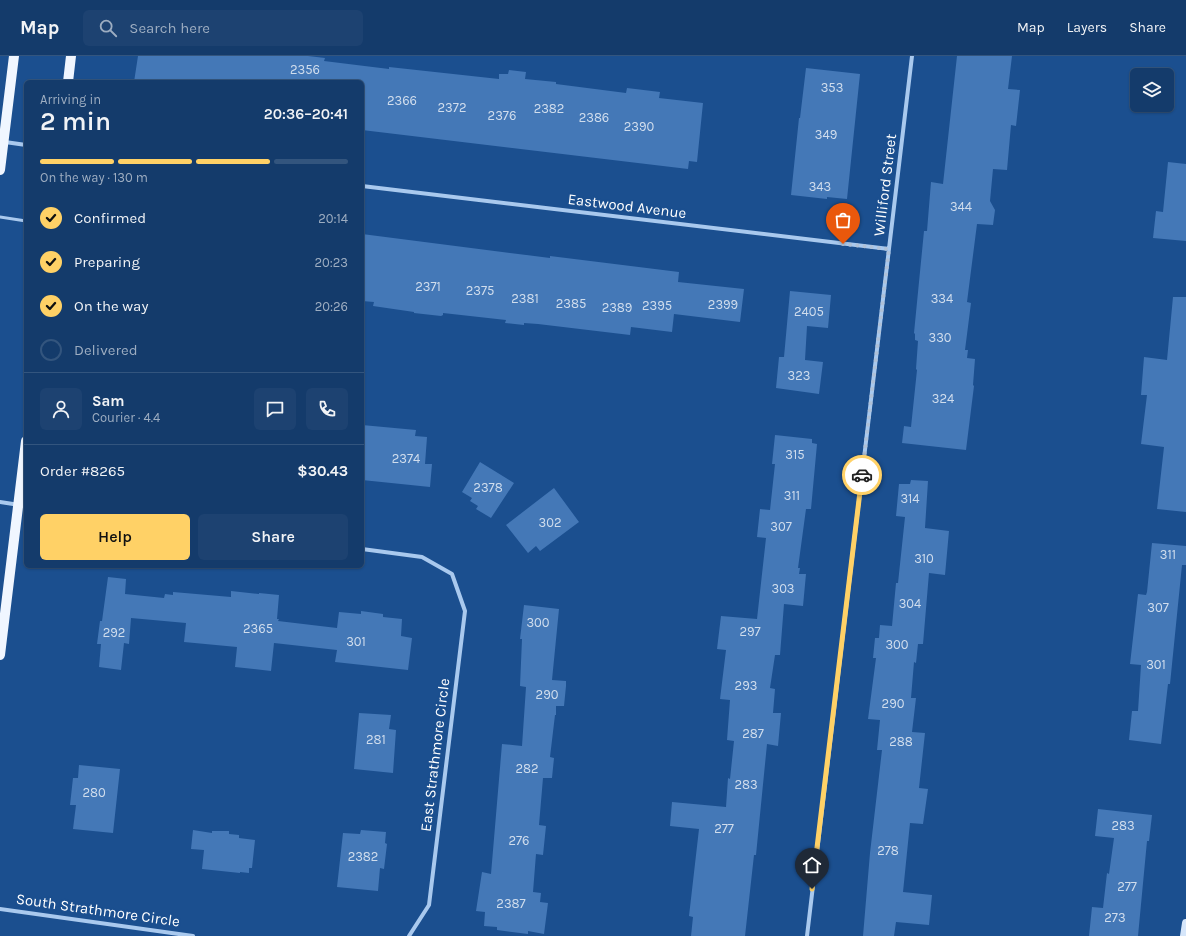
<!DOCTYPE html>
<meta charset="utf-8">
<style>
body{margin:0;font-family:Karla,sans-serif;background:#1d4271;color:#f1f3f6;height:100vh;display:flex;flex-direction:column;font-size:15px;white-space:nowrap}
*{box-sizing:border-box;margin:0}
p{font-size:13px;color:#9dadc1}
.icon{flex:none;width:22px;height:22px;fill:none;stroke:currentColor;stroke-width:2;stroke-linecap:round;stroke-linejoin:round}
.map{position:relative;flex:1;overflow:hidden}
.panel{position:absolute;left:24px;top:24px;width:340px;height:488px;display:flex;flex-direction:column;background:#143b6b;border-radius:6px;box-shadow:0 1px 3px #0004,0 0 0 1px #33557e}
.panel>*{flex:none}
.controls{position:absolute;left:1130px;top:12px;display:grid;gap:8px}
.controls a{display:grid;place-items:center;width:44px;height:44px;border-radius:6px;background:#143b6b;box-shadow:0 1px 3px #0004,0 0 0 1px #33557e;font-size:20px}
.pin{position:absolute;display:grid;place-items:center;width:34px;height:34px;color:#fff;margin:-41px -17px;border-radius:50% 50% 50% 0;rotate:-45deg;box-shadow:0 0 4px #0007}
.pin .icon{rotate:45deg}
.courier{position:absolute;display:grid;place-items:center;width:40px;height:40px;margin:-20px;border:3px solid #ffd166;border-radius:50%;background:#fff;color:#222;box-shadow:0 1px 5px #0007}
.headline em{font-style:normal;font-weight:600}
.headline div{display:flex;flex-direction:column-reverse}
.headline{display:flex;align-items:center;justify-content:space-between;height:68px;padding:0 16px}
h1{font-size:26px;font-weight:600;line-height:30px}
.bar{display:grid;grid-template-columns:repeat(4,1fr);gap:6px 4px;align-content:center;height:48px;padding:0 16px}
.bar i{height:5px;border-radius:3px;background:#33557e}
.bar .selected{background:#ffd166}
.bar p{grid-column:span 4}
.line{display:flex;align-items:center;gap:10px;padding:0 16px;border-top:1px solid #33557e}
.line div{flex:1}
.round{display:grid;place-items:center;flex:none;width:42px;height:42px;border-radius:6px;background:#1d4271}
ol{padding:0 16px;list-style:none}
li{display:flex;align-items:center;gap:12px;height:44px}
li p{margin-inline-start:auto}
li .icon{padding:4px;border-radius:50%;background:#ffd166;color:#111;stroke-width:4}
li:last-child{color:#9dadc1}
li i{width:22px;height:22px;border:2px solid #33557e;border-radius:50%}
.action{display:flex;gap:8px;margin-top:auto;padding:8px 16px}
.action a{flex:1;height:46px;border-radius:6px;background:#ffd166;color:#111;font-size:16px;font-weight:600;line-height:46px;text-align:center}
.action a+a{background:#1d4271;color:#f1f3f6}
header{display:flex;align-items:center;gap:24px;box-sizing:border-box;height:56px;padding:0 20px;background:#143b6b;border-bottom:1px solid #33557e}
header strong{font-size:19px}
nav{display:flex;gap:22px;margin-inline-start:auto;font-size:14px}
.search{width:280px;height:36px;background:#1d4271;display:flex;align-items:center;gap:10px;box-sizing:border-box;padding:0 14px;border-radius:6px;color:#9dadc1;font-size:15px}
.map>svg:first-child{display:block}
</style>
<header>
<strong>Map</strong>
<div class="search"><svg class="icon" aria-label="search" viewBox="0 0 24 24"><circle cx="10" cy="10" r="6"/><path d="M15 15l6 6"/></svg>Search here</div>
<nav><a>Map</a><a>Layers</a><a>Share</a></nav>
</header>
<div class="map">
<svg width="1186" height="880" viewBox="0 0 1186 880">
<rect width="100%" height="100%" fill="#1b4f8f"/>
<path fill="#4478b7" d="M138,0H308L325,2L324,5L389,13V11L499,23V18H508L509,14L526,16L525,23L556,26V28L626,37L627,32L660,36L659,42L703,47L697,106L689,105L688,113L362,74V26H134Z
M957,0H1012L1008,33L1020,34L1016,70L1011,69L1007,114L993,113L990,145L995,154L993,169L977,168L967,246L971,247L965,294H968L967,302L975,303L973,329L974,330L966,394L902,387L904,370L911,371L917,314L916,313L918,285L915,284V278L914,277L924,175H927L931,126L943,128Z
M806,12L860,18L847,143L827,141V143L791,139L799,62H800Z
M1168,106L1186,108V185L1153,182L1156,155L1163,156Z
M362,178L550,202V200L679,216L678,226L744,233L740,266L674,258L672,276L631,271L630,279L538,268L524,267V269L505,267L506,264L443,257V259L441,260L414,257V256L373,250L374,246L362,245Z
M790,235L831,239L828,272L807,270L805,304L823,306L819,338L776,332L779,301H784Z
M1173,241H1186V456L1157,453L1164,391L1141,388L1147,339H1141L1144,301L1167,304Z
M362,369L416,374L415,380L427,381L425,408H432L430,431L362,424Z
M775,379L812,383V387L817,388L811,453H806L798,512H800L799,518H806L803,550L784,548L780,599H775L770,632L775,633L773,657H781L778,690L767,688L756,799H754L745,880H691L693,861L689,860L699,773L670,770L672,746L726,751L728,722L730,723L734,685L727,684L730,644L720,643L726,594L717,593L721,560L757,563L766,482L757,481L760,453L770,454L775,408H772Z
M480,406L514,427L491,462L476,453L478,450L470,445L472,442L462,436Z
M911,424L928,425L925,472L949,475L945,519L929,517L923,588H918L916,607L914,606L911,642H916L912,676L925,677L919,732L928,733L923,768L910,767L903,836L932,839L929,869L896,866L894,880H863L870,797L882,694H877L880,664L868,663L876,602H873L875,582H879L880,569L892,570L896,527H898L905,461L896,460L899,428H910Z
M554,432L579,466L540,495L536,490L528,497L506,469Z
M1152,487L1186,490V509H1182L1170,628H1168L1161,688L1129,684L1132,655H1138L1141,609L1130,608L1138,538L1146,539L1147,536Z
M108,521L126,523L125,538L164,542L165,538L173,539V536L231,541V535L259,538V537L279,539L277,563H279L278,565L337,572L339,556L361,558V555L383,558V561L402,563L401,580L412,582L408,614L335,606L337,594L274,587L271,615L235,611L237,591L184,586L186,567L131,562L129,588L124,587L121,614L99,611L101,588H97L100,565H102Z
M524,549L559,553L552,624L566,625V630L564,650H556V659H555L550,701L554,702L552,722H543L539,769L546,770L543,799L536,798L533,836L541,837L540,846L548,847L544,878L528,875V878L497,874V871L484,870L485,856L476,855L482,816L491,818L502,688L522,690L526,631L520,630L522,583H520Z
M359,657L391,659L389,673L396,674L393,717L354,713Z
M79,709L120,713L113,777L73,773L76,749H70L73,722H78Z
M1098,753L1152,759L1149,785H1147L1138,880H1089L1092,851L1103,852L1107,817L1109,818L1114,782L1095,780Z
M193,774L212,777V775H229V778L239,779V782L255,784L252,812H249V817L240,816V817L202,813L204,794L191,793Z
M361,774L386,776L385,787L387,788L384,813L380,812L378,835L337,831L343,777L360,778Z"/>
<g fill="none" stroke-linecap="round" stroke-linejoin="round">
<path stroke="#a9c9ee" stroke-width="3" d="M0,161L26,165"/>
<path stroke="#a9c9ee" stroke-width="4" d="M5,86L26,89
M362,130L889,193
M0,446L26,450
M362,493L422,501L452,518L465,555L429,849L409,880
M0,853L193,880
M807,880L912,0"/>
<path stroke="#d6e6fa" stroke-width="8" d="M1184,880L1186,867"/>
<path stroke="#f0f6ff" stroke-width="10" d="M68,26L71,0
M0,114L14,0
M0,599L26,385"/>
</g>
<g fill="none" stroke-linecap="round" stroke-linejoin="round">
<path stroke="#afc1d8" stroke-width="4" stroke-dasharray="0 7.2" d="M843,188L889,193L862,419"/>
<path stroke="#ffd166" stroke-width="5" d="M812,833L862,419"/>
</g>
<g text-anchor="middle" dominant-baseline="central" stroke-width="4" stroke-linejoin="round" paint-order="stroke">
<g font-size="13" fill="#d0dded">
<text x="305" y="13">2356</text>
<text x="832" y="31">353</text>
<text x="402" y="44">2366</text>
<text x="452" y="51">2372</text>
<text x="549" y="52">2382</text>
<text x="502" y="59">2376</text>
<text x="594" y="61">2386</text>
<text x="639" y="70">2390</text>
<text x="826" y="78">349</text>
<text x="820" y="130">343</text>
<text x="961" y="150">344</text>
<text x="428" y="230">2371</text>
<text x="480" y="234">2375</text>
<text x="525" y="242">2381</text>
<text x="942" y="242">334</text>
<text x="571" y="247">2385</text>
<text x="723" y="248">2399</text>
<text x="657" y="249">2395</text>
<text x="617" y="251">2389</text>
<text x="809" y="255">2405</text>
<text x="940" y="281">330</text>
<text x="799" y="319">323</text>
<text x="943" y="342">324</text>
<text x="795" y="398">315</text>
<text x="406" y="402">2374</text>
<text x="488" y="431">2378</text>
<text x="792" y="439">311</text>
<text x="910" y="442">314</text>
<text x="550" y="466">302</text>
<text x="781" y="470">307</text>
<text x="1168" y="498">311</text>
<text x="924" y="502">310</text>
<text x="783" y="532">303</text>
<text x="910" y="547">304</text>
<text x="1158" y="551">307</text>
<text x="538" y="566">300</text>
<text x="258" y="572">2365</text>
<text x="750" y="575">297</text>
<text x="114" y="576">292</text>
<text x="356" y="585">301</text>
<text x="897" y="588">300</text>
<text x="1156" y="608">301</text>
<text x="746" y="629">293</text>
<text x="547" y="638">290</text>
<text x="893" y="647">290</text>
<text x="753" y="677">287</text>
<text x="376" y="683">281</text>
<text x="901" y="685">288</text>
<text x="527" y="712">282</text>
<text x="746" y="728">283</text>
<text x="94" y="736">280</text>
<text x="1123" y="769">283</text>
<text x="724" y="772">277</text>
<text x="519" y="784">276</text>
<text x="888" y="794">278</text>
<text x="363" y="800">2382</text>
<text x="1127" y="830">277</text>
<text x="511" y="847">2387</text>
<text x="1115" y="861">273</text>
</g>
<g font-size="15" fill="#fff" stroke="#1b4f8f">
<text transform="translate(885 129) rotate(-83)">Williford Street</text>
<text transform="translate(627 150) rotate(7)">Eastwood Avenue</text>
<text transform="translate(435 699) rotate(-83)">East Strathmore Circle</text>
<text transform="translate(98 854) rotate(8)">South Strathmore Circle</text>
</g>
</g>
</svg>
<div class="controls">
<a><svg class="icon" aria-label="layers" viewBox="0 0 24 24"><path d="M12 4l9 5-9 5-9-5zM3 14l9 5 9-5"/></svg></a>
</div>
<div class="pin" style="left:843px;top:188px;background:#ea580c"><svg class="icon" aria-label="bag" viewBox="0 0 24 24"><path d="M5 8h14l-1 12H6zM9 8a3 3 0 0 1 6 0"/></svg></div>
<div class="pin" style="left:812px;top:833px;background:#1f2937"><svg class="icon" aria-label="home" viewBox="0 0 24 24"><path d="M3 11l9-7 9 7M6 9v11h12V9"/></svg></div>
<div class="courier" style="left:862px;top:419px"><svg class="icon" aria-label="car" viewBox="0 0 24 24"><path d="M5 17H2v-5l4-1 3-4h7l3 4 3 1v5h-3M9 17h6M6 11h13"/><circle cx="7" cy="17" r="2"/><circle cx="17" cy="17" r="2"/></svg></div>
<section class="panel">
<div class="headline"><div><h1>2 min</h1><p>Arriving in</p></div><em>20:36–20:41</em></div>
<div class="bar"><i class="selected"></i><i class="selected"></i><i class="selected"></i><i></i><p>On the way · 130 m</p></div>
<ol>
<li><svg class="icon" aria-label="check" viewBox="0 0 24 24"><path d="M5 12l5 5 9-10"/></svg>Confirmed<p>20:14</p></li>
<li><svg class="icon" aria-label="check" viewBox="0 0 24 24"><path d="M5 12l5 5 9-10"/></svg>Preparing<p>20:23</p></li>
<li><svg class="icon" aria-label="check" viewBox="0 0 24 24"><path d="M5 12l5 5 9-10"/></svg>On the way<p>20:26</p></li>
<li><i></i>Delivered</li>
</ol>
<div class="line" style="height:72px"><a class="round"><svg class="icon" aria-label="person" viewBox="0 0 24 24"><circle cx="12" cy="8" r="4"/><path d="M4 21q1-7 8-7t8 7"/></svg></a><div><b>Sam</b><p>Courier · 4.4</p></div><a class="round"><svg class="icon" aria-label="chat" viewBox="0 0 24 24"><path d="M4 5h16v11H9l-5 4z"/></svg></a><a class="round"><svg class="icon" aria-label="phone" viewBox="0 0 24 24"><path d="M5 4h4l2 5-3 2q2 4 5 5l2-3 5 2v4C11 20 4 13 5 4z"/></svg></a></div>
<div class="line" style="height:52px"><div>Order #8265</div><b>$30.43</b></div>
<div class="action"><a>Help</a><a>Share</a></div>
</section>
</div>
